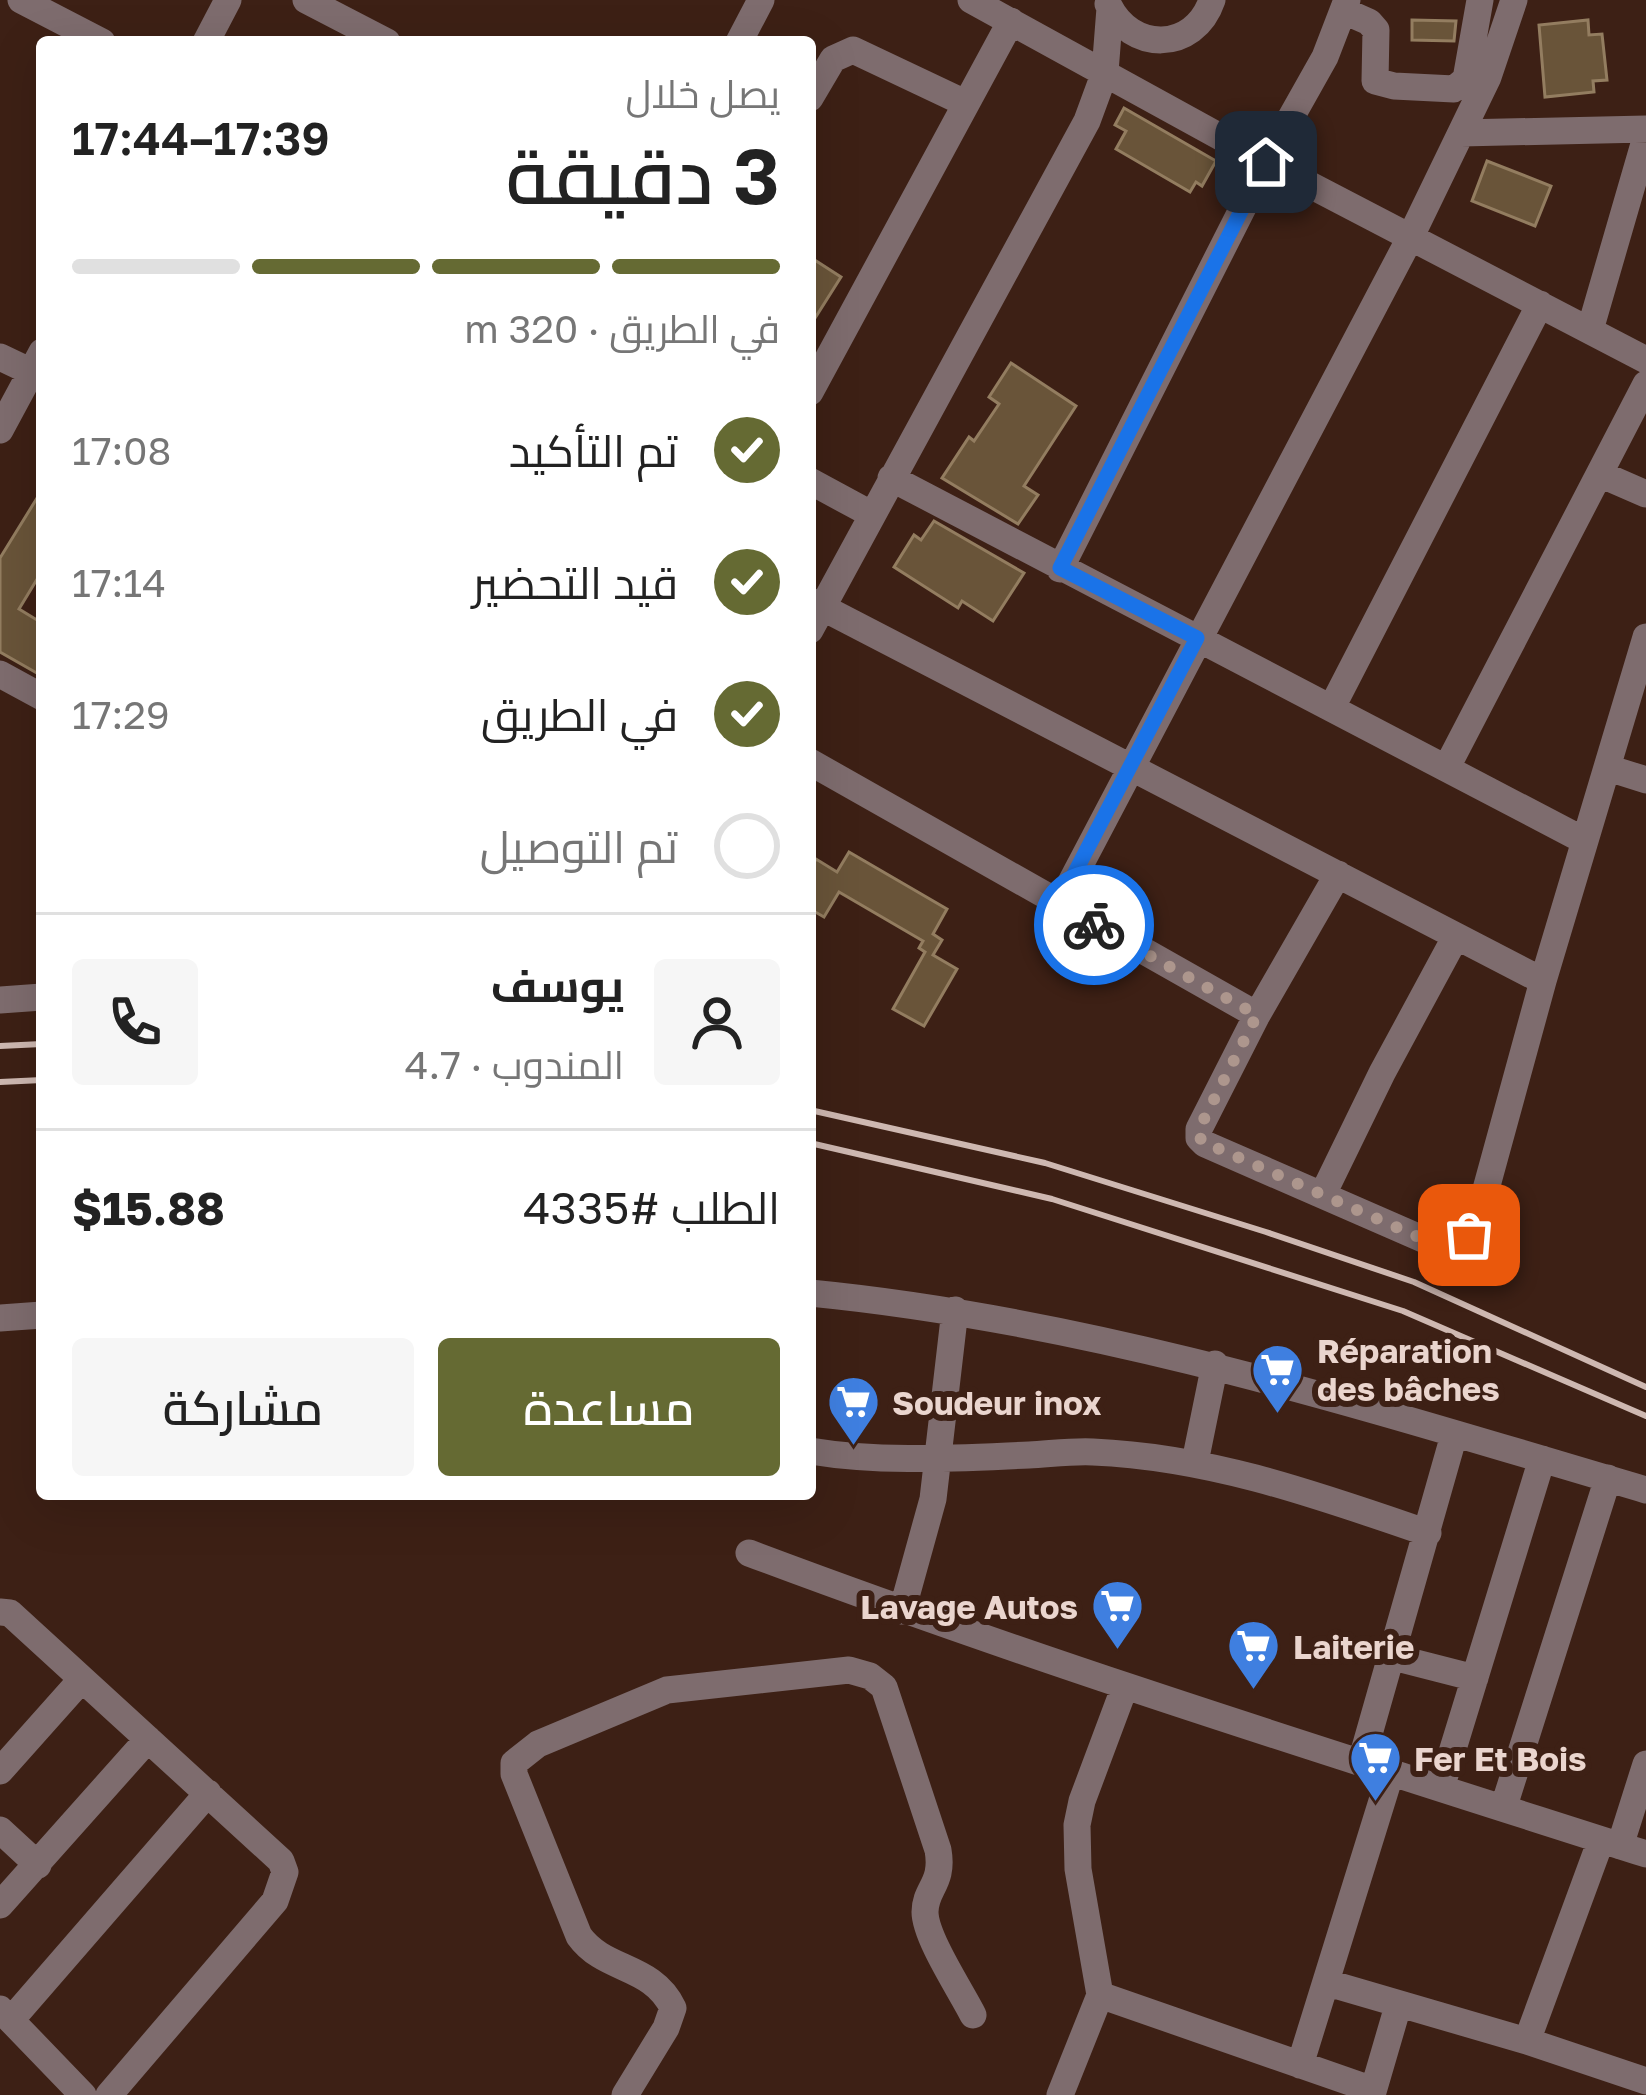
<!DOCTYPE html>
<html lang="ar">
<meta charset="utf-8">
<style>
body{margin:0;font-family:"Golos Text",Cairo,sans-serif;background:#f6f6f6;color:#222;direction:rtl;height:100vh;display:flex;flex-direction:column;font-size:45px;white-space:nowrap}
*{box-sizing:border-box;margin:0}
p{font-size:39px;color:#767676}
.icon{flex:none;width:66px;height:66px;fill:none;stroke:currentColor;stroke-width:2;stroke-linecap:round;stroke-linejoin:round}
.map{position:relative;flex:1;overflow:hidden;direction:ltr}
.panel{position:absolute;left:36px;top:36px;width:780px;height:1464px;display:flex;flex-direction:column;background:#fff;border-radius:12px;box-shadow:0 12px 48px #0002;direction:rtl}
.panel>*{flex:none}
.pin{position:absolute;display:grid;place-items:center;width:102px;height:102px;color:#fff;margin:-51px;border-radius:24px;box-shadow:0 6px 18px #0006}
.courier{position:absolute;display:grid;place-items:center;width:120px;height:120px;margin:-60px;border:9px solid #1a73e8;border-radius:50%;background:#fff;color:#222;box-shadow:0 3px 15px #0007}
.overview em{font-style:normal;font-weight:600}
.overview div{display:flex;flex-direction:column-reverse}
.overview{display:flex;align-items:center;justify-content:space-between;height:204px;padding:0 36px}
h1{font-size:78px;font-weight:600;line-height:90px}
.bar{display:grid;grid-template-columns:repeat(4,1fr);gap:18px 12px;align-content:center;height:144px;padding:0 36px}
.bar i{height:15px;border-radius:9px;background:#e0e0e0}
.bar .active{background:#656a33}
.bar p{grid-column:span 4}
.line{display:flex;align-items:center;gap:30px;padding:0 36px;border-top:3px solid #e0e0e0}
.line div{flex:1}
.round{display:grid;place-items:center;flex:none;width:126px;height:126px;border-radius:12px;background:#f6f6f6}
ol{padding:0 36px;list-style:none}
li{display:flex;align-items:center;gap:36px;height:132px}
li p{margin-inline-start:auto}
li .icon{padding:12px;border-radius:50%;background:#656a33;color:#fff;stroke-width:4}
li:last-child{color:#767676}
li i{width:66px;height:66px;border:6px solid #e0e0e0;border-radius:50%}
.button{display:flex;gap:24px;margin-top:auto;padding:24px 36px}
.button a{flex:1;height:138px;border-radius:12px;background:#656a33;color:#fff;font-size:48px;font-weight:600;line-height:138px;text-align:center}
.button a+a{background:#f6f6f6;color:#222}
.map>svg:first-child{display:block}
</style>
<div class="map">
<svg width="1646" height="2095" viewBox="0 0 1646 2095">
<rect width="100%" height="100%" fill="#3d2015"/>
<path fill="#695439" stroke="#937d60" stroke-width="3" d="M1412,20L1456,21L1454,41L1412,40Z
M1588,20L1589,35L1602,34L1607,80L1593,81L1594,92L1545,97L1539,25Z
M1124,108L1216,161L1202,186L1196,182L1190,192L1116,149L1126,131L1115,125Z
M1487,161L1551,186L1535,226L1472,201Z
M810,257L841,277L810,326Z
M1011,363L1076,406L1024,486L1038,495L1018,524L942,478L969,437L974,441L999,404L989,397Z
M42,490V571L19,609L42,623V676L0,652V558Z
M934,521L1024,573L993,621L962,601L958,608L894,567L914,535L921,540Z
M849,852L947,909L933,934L942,940L933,955L957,969L924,1026L893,1009L925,952L919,948L923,941L839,892L824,917L810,909V870L816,859L837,872Z"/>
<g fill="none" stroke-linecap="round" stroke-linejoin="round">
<path stroke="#7e6c6e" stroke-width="27" d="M21,0L102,42
M306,0L387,42
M971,0L1266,162L1646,360
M1108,4C1130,52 1194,53 1212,0
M1344,11L1369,22L1376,30L1375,81L1394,86L1454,89L1466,79L1480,0
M206,42L228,0
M739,42L761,0
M810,98L833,59L853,50L965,103
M1461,133L1646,129
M1590,330L1646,137
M0,357L42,377
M810,392L1011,21
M0,430L42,352
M1600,474L1646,494
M891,478L1585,841
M810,481L871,514
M1060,569L1266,162L1325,57L1347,0
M810,601L1543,981
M810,630L1087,121L1105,72L1110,8
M0,674L42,697
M1332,707L1540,304
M810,762L1257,1015
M1447,767L1646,384
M1608,768L1646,780
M1338,874L1257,1015L1199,1129V1138L1205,1144L1441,1247L1452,1248L1469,1235L1477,1222L1543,981L1646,637
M1059,905L1411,236L1488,77L1514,0
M0,1000L42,997
M1323,1194L1382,1073L1456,936
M810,1293C1097,1321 1371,1409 1646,1490
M0,1318L42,1315
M810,1451C882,1463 957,1458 1029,1455C1050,1454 1071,1451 1093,1452C1211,1457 1317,1495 1428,1533
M1195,1462L1215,1364
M749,1553C1044,1664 1346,1758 1646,1854
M902,1611L933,1499L955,1310
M0,1612L10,1613L281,1861L285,1872L275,1901L109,2095
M1393,1657L1475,1678
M1361,1762L1454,1435
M0,1771L82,1679
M1441,1788L1542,1459
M1504,1806L1608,1478
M0,1830L38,1865
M1620,1846L1646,1764
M0,1905L148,1739
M1328,1983L1527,2041L1646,2081
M1100,1995L1373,2090
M0,2009L83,2095
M11,2020L208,1793
M1527,2041L1601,1840
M1300,2065L1391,1772
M625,2095L666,2028L673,2008C652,1964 605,1972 579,1936L514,1774V1763L538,1744L667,1690L849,1670L870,1676L884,1687L938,1850C944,1884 925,1888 925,1912C925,1937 961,1991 973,2015
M1060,2095L1100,1995L1078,1869L1077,1825L1082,1801L1125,1686
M1372,2095L1398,2006"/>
<path stroke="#ceb8b1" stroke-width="6" d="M0,1046L42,1044
M0,1082L42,1080
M810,1110L1045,1163L1266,1232L1414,1282L1646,1387
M810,1143L1052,1199L1403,1311L1646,1416"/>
</g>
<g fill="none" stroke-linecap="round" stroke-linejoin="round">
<path stroke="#ad968d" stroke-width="12" stroke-dasharray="0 21.6" d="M1094,925L1257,1015L1199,1129L1201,1141L1441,1247L1452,1248L1469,1235"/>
<path stroke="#1a73e8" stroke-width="15" d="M1094,925L1058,905L1197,638L1060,568L1266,162"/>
</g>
<defs>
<symbol id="supermarket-pin" viewBox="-11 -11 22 30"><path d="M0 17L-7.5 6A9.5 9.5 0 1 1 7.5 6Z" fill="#3f7fe0" stroke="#3d2015"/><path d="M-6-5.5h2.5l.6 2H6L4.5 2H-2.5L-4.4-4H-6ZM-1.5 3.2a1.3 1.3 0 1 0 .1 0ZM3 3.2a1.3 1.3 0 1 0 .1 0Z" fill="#fff"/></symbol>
</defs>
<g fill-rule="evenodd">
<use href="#supermarket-pin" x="1248" y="1340" width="59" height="81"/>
<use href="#supermarket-pin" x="824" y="1372" width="59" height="81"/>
<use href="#supermarket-pin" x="1088" y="1576" width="59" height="81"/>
<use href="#supermarket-pin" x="1224" y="1616" width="59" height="81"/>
<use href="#supermarket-pin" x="1346" y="1728" width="59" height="81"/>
</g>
<g text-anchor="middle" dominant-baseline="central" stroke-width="12" stroke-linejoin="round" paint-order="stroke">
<g font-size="33" font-weight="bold" fill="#ead5ce" stroke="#3d2015" text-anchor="start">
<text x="1317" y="1350">Réparation<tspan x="1317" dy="38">des bâches</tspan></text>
<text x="892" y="1402">Soudeur inox</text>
<text x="1078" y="1606" text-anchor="end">Lavage Autos</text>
<text x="1293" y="1646">Laiterie</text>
<text x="1414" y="1758">Fer Et Bois</text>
</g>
</g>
</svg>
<div class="pin" style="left:1469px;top:1235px;background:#ea580c"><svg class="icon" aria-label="bag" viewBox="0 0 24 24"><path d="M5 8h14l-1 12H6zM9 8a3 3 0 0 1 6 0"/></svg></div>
<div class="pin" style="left:1266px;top:162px;background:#1f2937"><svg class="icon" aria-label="home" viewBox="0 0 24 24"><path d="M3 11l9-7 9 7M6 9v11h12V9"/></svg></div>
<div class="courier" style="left:1094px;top:925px"><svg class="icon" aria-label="bike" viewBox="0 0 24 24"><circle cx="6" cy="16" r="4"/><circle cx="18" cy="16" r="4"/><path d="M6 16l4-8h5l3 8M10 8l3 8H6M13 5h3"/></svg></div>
<section class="panel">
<div class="overview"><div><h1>3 دقيقة</h1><p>يصل خلال</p></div><em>17:39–17:44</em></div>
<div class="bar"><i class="active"></i><i class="active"></i><i class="active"></i><i></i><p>في الطريق · 320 m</p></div>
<ol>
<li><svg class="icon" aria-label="check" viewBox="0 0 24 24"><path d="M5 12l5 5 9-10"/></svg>تم التأكيد<p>17:08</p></li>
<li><svg class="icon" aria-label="check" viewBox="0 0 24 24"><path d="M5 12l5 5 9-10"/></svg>قيد التحضير<p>17:14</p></li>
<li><svg class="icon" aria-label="check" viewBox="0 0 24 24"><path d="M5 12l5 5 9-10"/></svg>في الطريق<p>17:29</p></li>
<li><i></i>تم التوصيل</li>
</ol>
<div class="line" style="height:216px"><a class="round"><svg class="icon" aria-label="person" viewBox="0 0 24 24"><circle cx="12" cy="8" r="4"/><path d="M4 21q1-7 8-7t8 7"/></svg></a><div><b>يوسف</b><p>المندوب · 4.7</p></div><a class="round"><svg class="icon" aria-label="phone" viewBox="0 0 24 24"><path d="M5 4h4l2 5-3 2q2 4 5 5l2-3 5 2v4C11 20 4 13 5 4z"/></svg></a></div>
<div class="line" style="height:156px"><div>الطلب #4335</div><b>$15.88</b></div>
<div class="button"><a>مساعدة</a><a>مشاركة</a></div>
</section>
</div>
